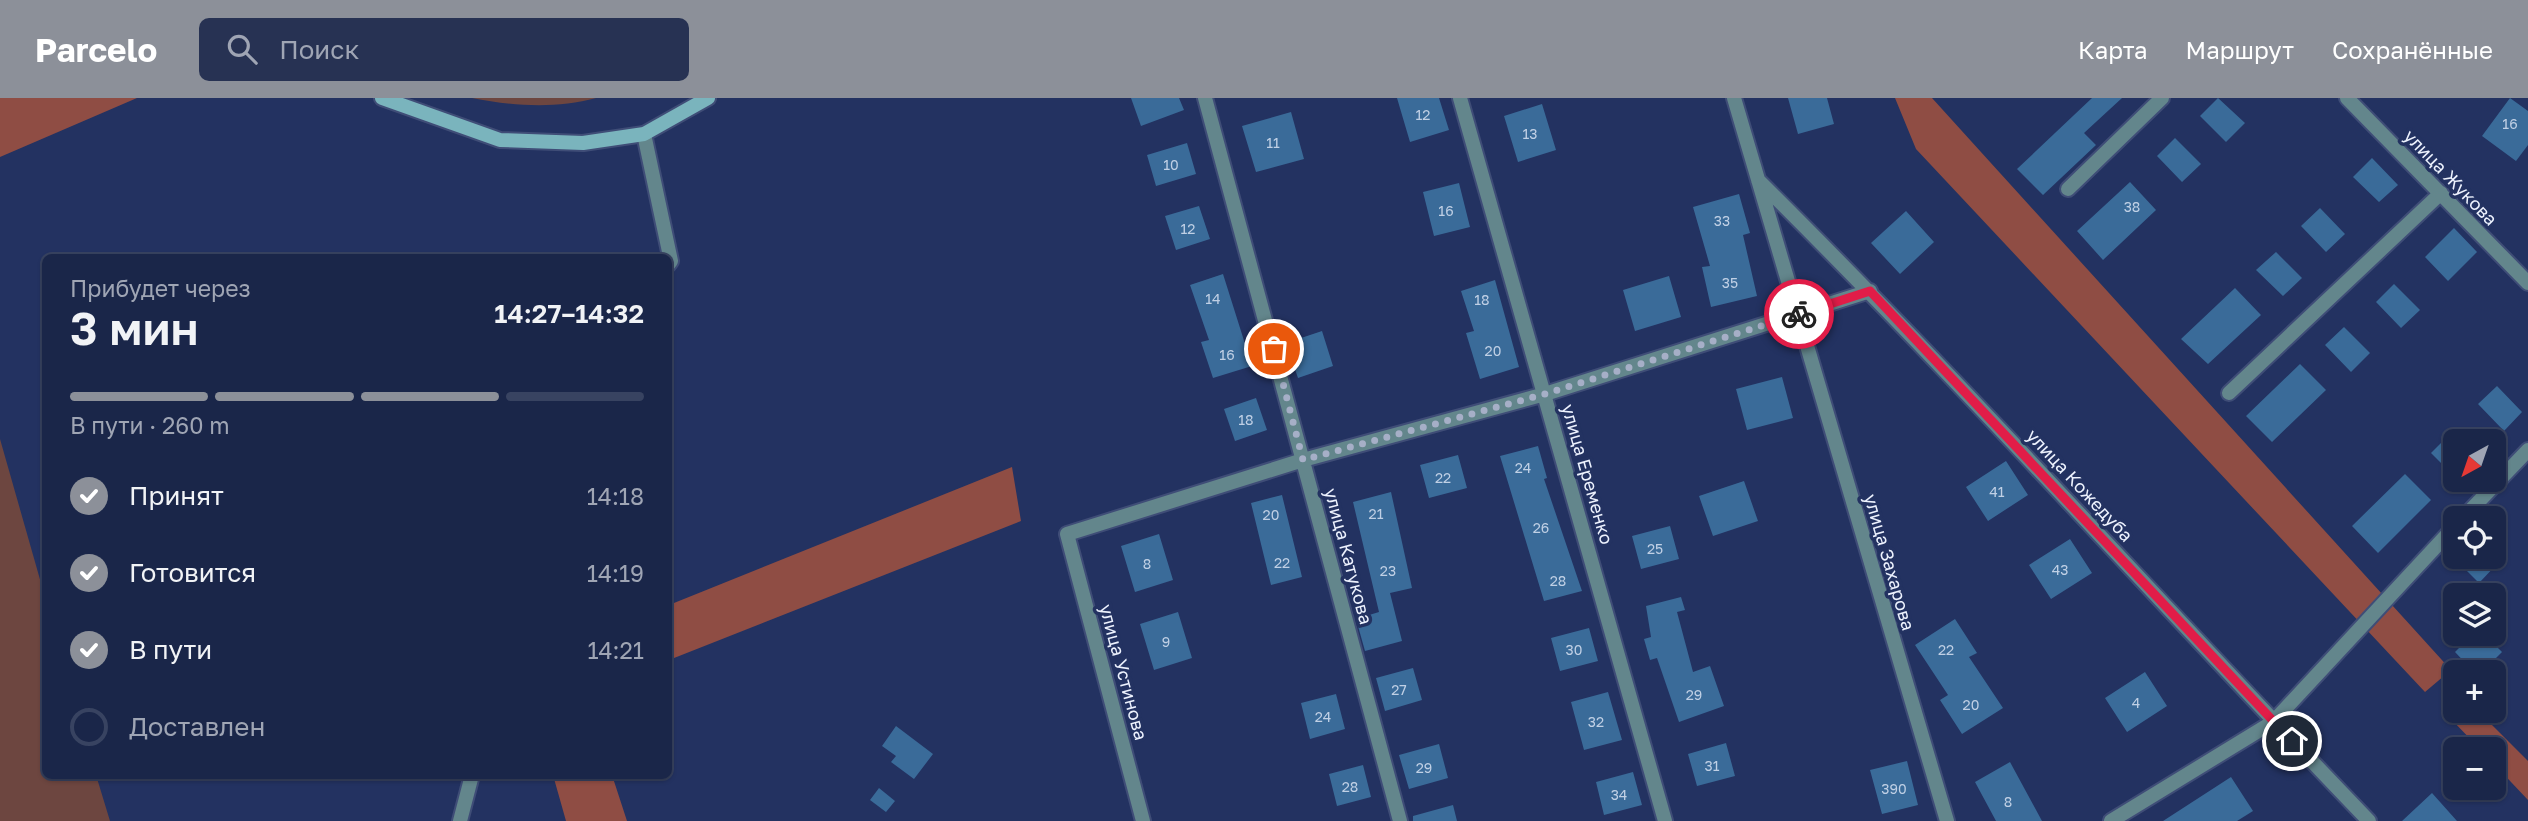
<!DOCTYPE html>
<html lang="ru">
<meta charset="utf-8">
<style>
body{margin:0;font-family:"Golos Text",sans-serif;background:#273253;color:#f1f3f6;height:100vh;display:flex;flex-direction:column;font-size:26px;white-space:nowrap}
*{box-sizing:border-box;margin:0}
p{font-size:23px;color:#9fa5b4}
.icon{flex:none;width:38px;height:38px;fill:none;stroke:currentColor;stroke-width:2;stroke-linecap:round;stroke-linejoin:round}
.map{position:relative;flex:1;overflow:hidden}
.panel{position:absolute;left:42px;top:156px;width:630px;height:525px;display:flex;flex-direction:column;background:#1a2649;border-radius:10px;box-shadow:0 2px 5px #0004,0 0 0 2px #384361}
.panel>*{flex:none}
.needle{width:46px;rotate:220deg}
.fabs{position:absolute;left:2443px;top:331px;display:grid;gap:14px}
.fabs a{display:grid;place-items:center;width:63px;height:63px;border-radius:10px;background:#1a2649;box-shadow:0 2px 5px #0004,0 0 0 2px #384361;font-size:35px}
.pin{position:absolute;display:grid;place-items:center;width:60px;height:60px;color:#fff;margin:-30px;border:4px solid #fff;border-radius:50%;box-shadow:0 2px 7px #0007}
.courier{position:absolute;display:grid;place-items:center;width:70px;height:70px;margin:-35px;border:5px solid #e11d48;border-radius:50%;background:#fff;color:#222;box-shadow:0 2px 9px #0007}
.headline em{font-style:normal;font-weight:600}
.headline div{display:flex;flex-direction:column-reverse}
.headline{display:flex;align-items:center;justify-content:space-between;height:119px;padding:0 28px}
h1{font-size:46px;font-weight:600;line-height:52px}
.bar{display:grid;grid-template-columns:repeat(4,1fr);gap:10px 7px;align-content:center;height:84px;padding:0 28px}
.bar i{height:9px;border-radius:5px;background:#384361}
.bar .on{background:#8c9099}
.bar p{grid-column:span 4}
ol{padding:0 28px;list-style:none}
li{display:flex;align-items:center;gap:21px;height:77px}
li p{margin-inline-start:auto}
li .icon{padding:7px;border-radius:50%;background:#8c9099;color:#fff;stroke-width:4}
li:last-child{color:#9fa5b4}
li i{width:38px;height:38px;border:4px solid #384361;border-radius:50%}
header{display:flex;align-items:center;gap:42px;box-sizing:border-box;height:98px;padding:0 35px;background:#8c9099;color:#fff}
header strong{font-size:33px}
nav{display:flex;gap:38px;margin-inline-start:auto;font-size:24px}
.search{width:490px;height:63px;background:#273253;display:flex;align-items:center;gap:18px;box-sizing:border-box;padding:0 24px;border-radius:10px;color:#9fa5b4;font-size:26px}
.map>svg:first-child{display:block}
</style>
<header>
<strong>Parcelo</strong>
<div class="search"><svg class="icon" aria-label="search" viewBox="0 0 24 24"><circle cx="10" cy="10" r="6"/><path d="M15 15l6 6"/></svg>Поиск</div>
<nav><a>Карта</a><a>Маршрут</a><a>Сохранённые</a></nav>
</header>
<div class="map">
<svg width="2528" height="723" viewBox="0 0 2528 723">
<rect width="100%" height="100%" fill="#233261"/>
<path fill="#6d4640" d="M472,0H596C556,11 512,8 472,0Z
M0,341L45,499L46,677H96L110,723H0Z"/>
<path fill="#8f4d44" d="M0,0H137L0,59Z
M1895,0H1932L2451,572L2425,594L1916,51Z
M1012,369L1021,423L669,562V507Z
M2469,613H2478L2528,663V702L2494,666V651H2480L2448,618Z
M553,677H612L627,723H566Z"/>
<path fill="#3a6b99" d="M1131,0H1179L1184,12L1141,28Z
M1397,0H1439L1449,32L1410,44Z
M1788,0H1827L1834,26L1798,36Z
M2092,0H2122L2084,35L2096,47L2043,97L2017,71Z
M2218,0L2245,25L2226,44L2200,18Z
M2510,0L2528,13V47L2516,63L2482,38Z
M1542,6L1556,52L1518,64L1504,18Z
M1291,14L1304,61L1256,74L1242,28Z
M2175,40L2201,66L2182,84L2157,58Z
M1187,45L1196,76L1156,88L1147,57Z
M2372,60L2398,87L2379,104L2353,79Z
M2130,84L2156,112L2103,162L2077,133Z
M1459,85L1470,129L1434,138L1423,94Z
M1739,96L1750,135L1743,137L1757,198L1711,209L1702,169L1710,168L1693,109Z
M1199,108L1210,141L1176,152L1165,118Z
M2320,110L2345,136L2326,154L2301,128Z
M1906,113L1934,144L1900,176L1871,145Z
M2454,130L2477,154L2448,183L2425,159Z
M2276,154L2302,180L2283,198L2256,172Z
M1223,176L1252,268L1213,280L1201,244L1209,242L1190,187Z
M1669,178L1681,219L1635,233L1623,192Z
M1495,182L1519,269L1480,281L1466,235L1474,233L1461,193Z
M2394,186L2420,212L2401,230L2376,204Z
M2235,190L2261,217L2208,266L2181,241Z
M2344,229L2370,255L2351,274L2325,247Z
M1322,233L1333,268L1298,280L1286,245Z
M2300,266L2326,292L2272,344L2246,318Z
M1782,279L1793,320L1747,332L1736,291Z
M2497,288L2522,314L2504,333L2478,306Z
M1256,300L1267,332L1235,343L1224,311Z
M2455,331V379L2431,355Z
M1538,348L1547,380L1544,381L1582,493L1544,503L1500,358Z
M1458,357L1467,390L1429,400L1420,367Z
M2006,363L2028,397L1988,423L1966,389Z
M2405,376L2431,402L2378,455L2352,428Z
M1744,383L1758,423L1713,438L1699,398Z
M1391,394L1412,490L1390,495L1402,543L1365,553L1356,521L1379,514L1353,404Z
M1282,397L1302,479L1271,487L1251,405Z
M1670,428L1679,461L1641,471L1632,438Z
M1159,436L1173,482L1135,494L1121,448Z
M2070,441L2092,475L2051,501L2029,467Z
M2452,458H2491L2498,465L2479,485Z
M1681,499L1685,512L1677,514L1693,574L1710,568L1724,608L1679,624L1657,560L1650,562L1644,541L1651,539L1646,508Z
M1178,514L1192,560L1154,572L1140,526Z
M1955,521L1977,555L1969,559L2003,610L1962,636L1940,602L1948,597L1915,547Z
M1589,530L1598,563L1560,573L1551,540Z
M2473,536H2484L2502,554L2482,574H2474L2455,554Z
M1413,570L1422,602L1385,613L1376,580Z
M2145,574L2167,608L2127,634L2105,600Z
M1608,594L1622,642L1584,652L1571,604Z
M1336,596L1345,631L1310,641L1301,605Z
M896,628L933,656L914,681L891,664L896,658L882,648Z
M1726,645L1735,678L1697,688L1688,656Z
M1439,646L1448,680L1409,691L1399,657Z
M1907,663L1918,707L1882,716L1870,672Z
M2010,664L2042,723H1996L1975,684Z
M1363,667L1371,699L1337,708L1329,676Z
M1633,674L1642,707L1604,717L1596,684Z
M2231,679L2253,713L2237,723H2163Z
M879,690L895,703L886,714L870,702Z
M2432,695L2457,723H2402Z
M1453,707L1457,723H1413V718Z"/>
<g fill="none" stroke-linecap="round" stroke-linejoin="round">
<defs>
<path id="minor" d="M1205,0L1400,723
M1460,0L1665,723
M1734,0L1947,723
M2347,0L2528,185
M644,36L671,163L668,167
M1758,82C1968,290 2164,510 2369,723
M2068,91L2162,0
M2229,295L2441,95
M2463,420L2528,352
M460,723L472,677
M1143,723L1067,436L1303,362L1545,296L1870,193
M2111,723L2273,624L2455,428"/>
<path id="secondary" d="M382,0L500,42L583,45L644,36L708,0"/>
</defs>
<use href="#minor" stroke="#3f4d77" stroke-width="18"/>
<use href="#secondary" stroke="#3f4d77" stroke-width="18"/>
<use href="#minor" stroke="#63868c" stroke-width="14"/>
<use href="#secondary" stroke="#7ab4bd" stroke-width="14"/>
</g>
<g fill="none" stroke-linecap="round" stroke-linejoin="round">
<path stroke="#a6afc7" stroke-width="7" stroke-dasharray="0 12.6" d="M1274,251L1303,362L1545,296L1799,216"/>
<path stroke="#e11d48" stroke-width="9" d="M1799,216L1870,193L2292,643"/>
</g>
<g text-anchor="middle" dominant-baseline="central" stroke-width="7" stroke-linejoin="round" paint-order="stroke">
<g font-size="14" fill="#c0d0e5">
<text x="1423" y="16">12</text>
<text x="2510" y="25">16</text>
<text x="1530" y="35">13</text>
<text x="1273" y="44">11</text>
<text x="1171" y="66">10</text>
<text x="2132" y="108">38</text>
<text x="1446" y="112">16</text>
<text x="1722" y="122">33</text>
<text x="1188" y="130">12</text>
<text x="1730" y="184">35</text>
<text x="1213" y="200">14</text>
<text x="1482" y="201">18</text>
<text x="1493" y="252">20</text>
<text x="1227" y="256">16</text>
<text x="1246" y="321">18</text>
<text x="1523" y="369">24</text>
<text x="1443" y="379">22</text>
<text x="1997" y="393">41</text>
<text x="1376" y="415">21</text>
<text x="1271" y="416">20</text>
<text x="1541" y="429">26</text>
<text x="1655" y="450">25</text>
<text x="1282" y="464">22</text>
<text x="1147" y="465">8</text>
<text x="2060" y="471">43</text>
<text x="1388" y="472">23</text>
<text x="1558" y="482">28</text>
<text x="1166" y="543">9</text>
<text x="1574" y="551">30</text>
<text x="1946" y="551">22</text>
<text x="1399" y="591">27</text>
<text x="1694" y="596">29</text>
<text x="2136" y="604">4</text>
<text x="1971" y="606">20</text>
<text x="1323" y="618">24</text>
<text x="1596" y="623">32</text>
<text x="1712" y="667">31</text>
<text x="1424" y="669">29</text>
<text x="1350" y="688">28</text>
<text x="1894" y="690">390</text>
<text x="1619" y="696">34</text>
<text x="2008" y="703">8</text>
</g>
<g font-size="18" fill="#edf2fe" stroke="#233261">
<text transform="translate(2451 79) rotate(46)">улица Жукова</text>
<text transform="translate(1588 376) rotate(74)">улица Еременко</text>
<text transform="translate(2080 387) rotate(47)">улица Кожедуба</text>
<text transform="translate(1349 458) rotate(75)">улица Катукова</text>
<text transform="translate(1890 464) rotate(74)">улица Захарова</text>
<text transform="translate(1124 574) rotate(75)">улица Устинова</text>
</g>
</g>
</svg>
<div class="fabs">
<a><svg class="needle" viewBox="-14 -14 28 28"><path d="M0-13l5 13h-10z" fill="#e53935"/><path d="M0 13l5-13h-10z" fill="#9fa5b4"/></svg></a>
<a><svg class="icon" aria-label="locate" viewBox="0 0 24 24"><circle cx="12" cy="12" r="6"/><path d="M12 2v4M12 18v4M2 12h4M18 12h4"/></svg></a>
<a><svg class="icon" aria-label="layers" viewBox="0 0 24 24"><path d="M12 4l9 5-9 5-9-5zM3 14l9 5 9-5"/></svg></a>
<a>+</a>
<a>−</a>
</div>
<div class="pin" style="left:1274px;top:251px;background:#ea580c"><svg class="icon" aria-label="bag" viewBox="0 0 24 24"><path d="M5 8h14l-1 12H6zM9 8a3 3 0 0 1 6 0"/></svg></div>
<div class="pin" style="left:2292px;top:643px;background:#1f2937"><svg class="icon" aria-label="home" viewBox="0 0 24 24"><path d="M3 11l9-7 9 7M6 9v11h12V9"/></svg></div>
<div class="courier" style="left:1799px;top:216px"><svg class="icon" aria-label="bike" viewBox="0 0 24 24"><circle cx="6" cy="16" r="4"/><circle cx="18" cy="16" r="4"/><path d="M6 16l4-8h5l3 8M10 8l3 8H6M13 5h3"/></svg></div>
<section class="panel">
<div class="headline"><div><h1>3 мин</h1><p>Прибудет через</p></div><em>14:27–14:32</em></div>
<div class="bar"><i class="on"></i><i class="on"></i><i class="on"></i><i></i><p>В пути · 260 m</p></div>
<ol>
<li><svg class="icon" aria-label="check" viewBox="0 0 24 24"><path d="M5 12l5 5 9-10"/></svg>Принят<p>14:18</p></li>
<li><svg class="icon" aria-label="check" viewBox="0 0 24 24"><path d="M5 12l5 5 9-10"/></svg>Готовится<p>14:19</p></li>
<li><svg class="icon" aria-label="check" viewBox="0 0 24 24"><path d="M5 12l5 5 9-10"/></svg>В пути<p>14:21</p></li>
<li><i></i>Доставлен</li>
</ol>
</section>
</div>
